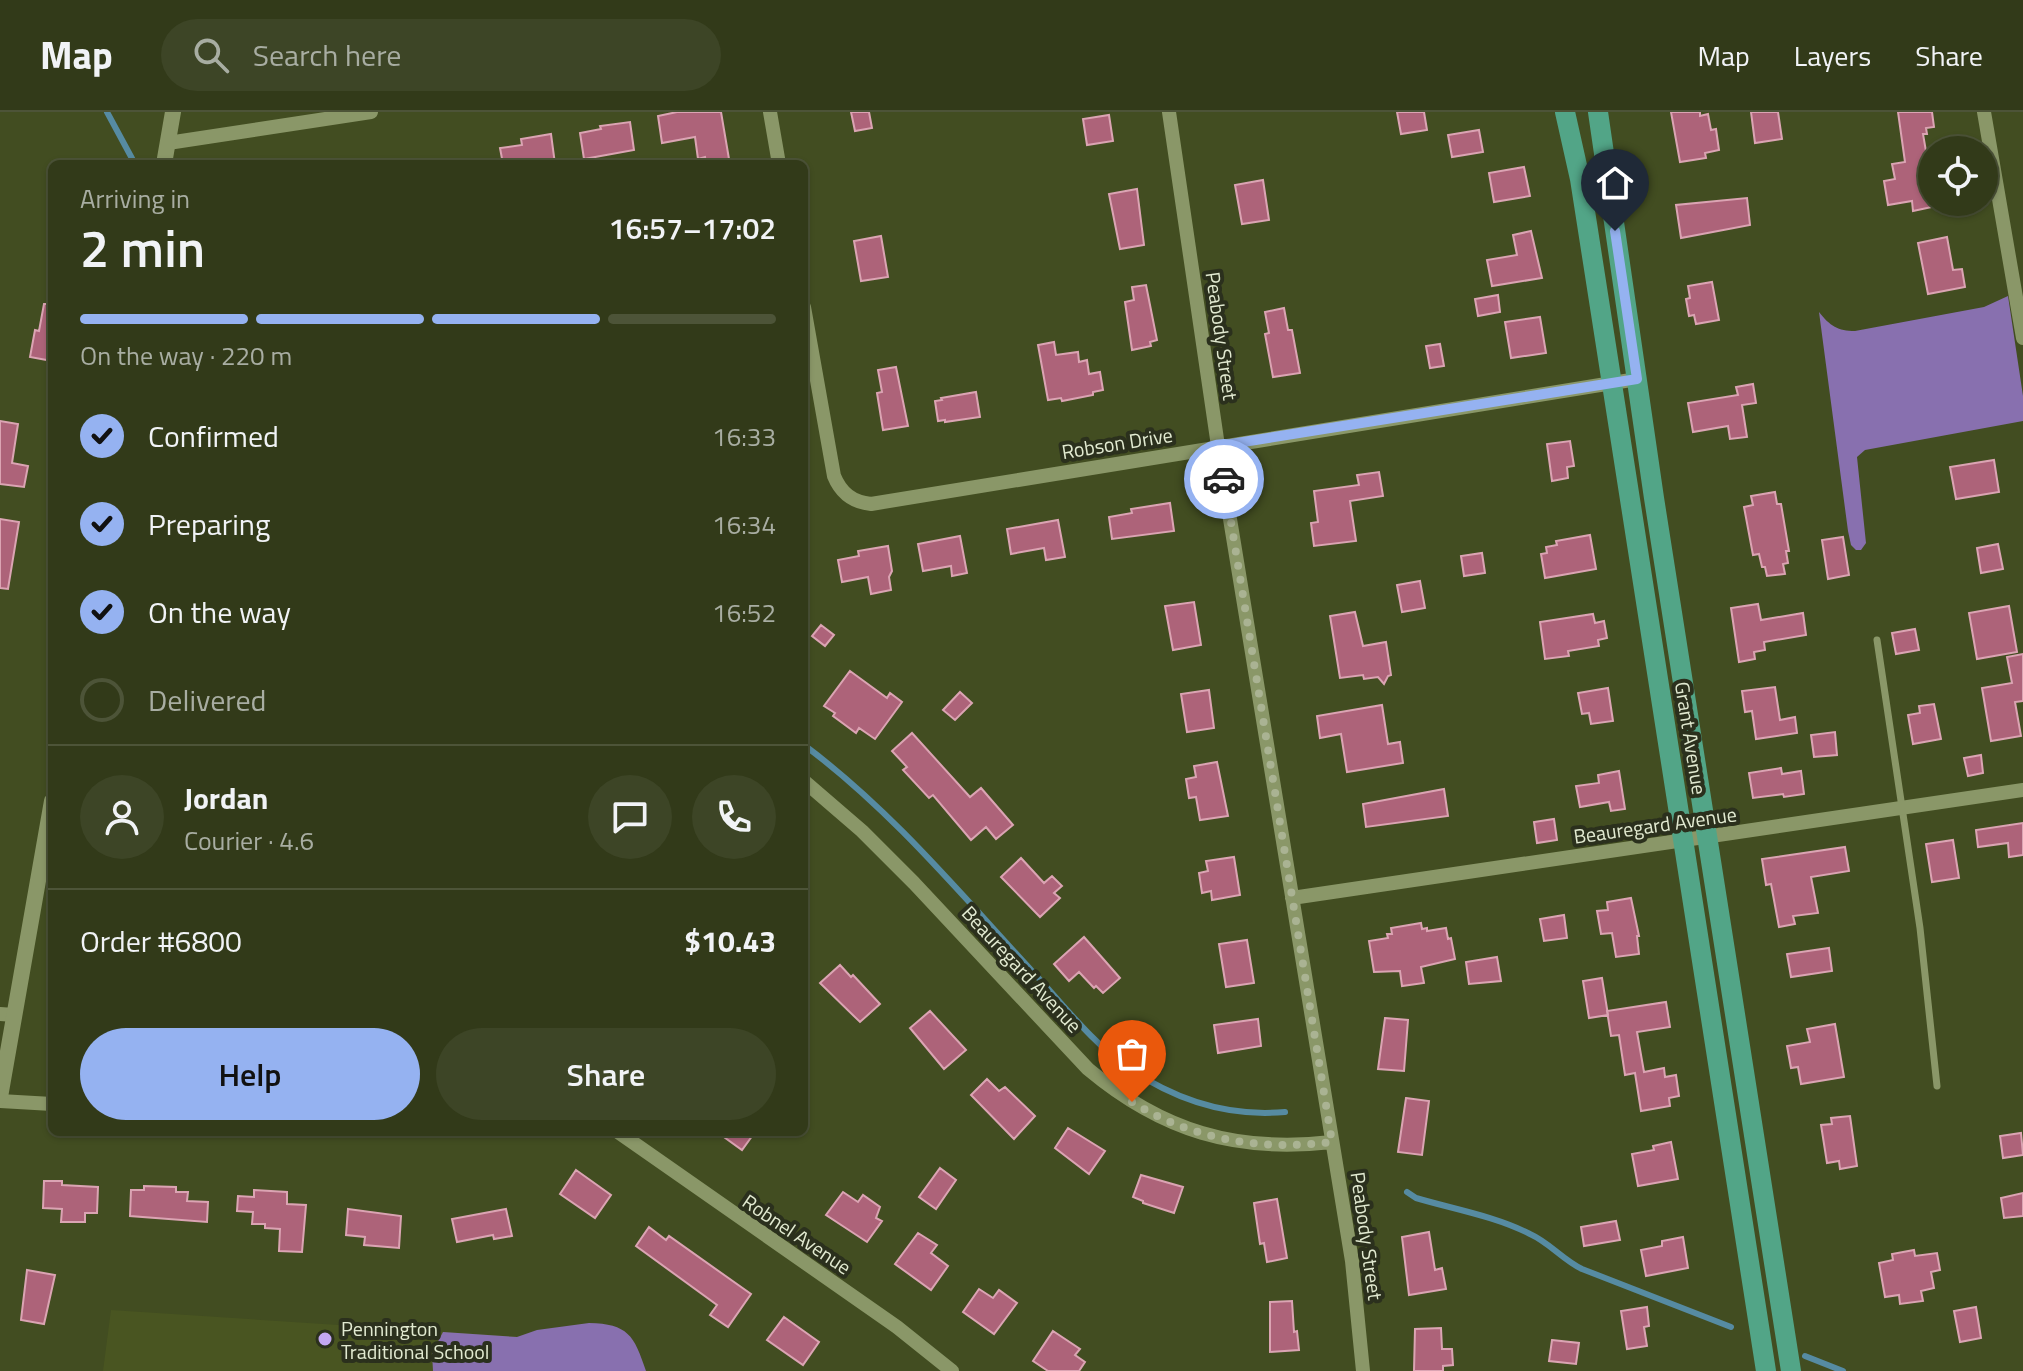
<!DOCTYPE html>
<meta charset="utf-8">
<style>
body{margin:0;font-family:"Titillium Web",sans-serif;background:#3d4526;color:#f1f3f6;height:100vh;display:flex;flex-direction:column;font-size:30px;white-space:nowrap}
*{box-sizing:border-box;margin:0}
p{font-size:26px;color:#a8ada2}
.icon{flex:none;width:44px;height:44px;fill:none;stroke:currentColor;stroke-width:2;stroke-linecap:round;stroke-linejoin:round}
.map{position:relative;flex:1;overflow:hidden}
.panel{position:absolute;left:48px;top:48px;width:760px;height:976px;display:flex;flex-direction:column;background:#323a19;border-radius:12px;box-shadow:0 2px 6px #0004,0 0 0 2px #4d5438}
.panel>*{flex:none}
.controls{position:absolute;left:1918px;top:24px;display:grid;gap:16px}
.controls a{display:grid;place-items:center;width:80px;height:80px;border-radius:50%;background:#323a19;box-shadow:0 2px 6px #0004,0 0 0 2px #4d5438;font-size:40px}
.pin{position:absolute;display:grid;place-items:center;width:68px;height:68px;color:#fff;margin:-82px -34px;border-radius:50% 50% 50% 0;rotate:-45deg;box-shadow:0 0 8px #0007}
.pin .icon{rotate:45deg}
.courier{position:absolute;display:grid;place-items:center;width:80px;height:80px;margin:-40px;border:6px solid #95b2f1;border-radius:50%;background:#fff;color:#222;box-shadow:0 2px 10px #0007}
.summary em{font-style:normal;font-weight:600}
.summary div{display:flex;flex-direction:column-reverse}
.summary{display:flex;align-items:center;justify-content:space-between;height:136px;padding:0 32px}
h1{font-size:52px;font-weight:600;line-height:60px}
.bar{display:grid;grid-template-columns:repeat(4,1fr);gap:12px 8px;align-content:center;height:96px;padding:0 32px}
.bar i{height:10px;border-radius:6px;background:#4d5438}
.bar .selected{background:#95b2f1}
.bar p{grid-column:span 4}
.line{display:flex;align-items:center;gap:20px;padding:0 32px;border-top:2px solid #4d5438}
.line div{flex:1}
.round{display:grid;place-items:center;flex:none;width:84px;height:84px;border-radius:42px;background:#3d4526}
ol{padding:0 32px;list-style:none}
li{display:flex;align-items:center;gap:24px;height:88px}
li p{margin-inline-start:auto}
li .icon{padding:8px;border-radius:50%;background:#95b2f1;color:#111;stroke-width:4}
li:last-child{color:#a8ada2}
li i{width:44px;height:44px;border:4px solid #4d5438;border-radius:50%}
.action{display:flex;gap:16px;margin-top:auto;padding:16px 32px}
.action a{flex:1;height:92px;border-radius:48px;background:#95b2f1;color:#111;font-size:32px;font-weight:600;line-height:92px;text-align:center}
.action a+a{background:#3d4526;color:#f1f3f6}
header{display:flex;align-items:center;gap:48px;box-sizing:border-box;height:112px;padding:0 40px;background:#323a19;border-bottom:2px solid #4d5438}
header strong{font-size:38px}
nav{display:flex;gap:44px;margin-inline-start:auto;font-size:28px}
.search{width:560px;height:72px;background:#3d4526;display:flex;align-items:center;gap:20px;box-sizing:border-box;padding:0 28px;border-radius:44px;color:#a8ada2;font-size:30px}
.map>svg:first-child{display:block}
</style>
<header>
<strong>Map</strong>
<div class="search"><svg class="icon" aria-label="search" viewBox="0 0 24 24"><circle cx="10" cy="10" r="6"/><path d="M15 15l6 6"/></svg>Search here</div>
<nav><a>Map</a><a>Layers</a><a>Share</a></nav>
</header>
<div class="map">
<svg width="2023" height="1259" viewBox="0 0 2023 1259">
<rect width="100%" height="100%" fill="#424d21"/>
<path fill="#495521" d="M111,1198L568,1228L563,1259H103Z"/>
<path fill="#8870af" d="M2008,184L2023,284V309L1865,338L1857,345L1866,431L1861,438H1856L1851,433L1848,419L1819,200C1830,214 1838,219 1855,219L1984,195Z
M589,1211C628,1212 634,1223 646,1259H433L432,1241L443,1220L517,1225L537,1218Z"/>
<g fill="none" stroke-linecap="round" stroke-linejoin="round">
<path stroke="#568ba2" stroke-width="6" d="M107,0L135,52
M804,633C890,697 959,780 1032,859C1063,892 1092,931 1130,957C1176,988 1229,1005 1285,1000
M1407,1080L1416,1086C1453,1097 1495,1104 1530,1122C1550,1131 1563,1148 1582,1157L1731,1215
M1805,1244L1843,1259"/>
</g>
<path fill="#ad6379" stroke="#dba4b3" stroke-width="2" d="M677,0H721L729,47L706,50L705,45L698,47L695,25L662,31L658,4Z
M851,0H869L872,16L855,19Z
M1397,0H1424L1427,18L1401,22Z
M1671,0H1700V4L1708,2L1711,18L1716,17L1719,38L1705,41L1706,46L1680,50Z
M1751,0H1778L1782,27L1755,31Z
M1898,0H1932L1934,15L1926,16L1927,22H1923L1932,74V95L1913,99L1912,89L1888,93L1884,69L1895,67L1892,52L1905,50Z
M1109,3L1113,29L1087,33L1083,7Z
M630,10L634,38L584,47L580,21L601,17L600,14Z
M1479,18L1483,40L1452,45L1448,23Z
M551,22L555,52H503L500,36L522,33L521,27Z
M1524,55L1530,84L1494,90L1489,61Z
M1263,68L1269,108L1242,112L1235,73Z
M1137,77L1144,133L1120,137L1109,82Z
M1747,86L1750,113L1681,126L1676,93Z
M1531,119L1542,166L1492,174L1487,148L1517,143L1513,123Z
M881,124L888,165L861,169L854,129Z
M1947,125L1953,158L1962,157L1965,175L1928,182L1918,131Z
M1712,170L1719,208L1696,212L1694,203L1689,204L1686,187L1690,186L1688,174Z
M1146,173L1157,228L1150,230L1151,234L1132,238L1125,190L1134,188L1132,175Z
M1498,183L1500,200L1478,204L1475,187Z
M44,192H52V249L30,245L35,218L39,219Z
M1284,196L1288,218H1292L1300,261L1273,265L1265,222L1269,221L1265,200Z
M1540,205L1546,241L1511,246L1505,210Z
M1054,230L1056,243L1078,240L1079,250L1087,248L1089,262L1100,260L1103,278L1093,280V283L1062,289L1061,286L1048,288L1038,233Z
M1440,232L1444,254L1430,256L1426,234Z
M896,255L908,314L883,318L877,281L882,280L878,258Z
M1753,272L1756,291L1742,293L1747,325L1730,327L1728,314L1693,320L1688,291L1738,283L1736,275Z
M976,280L980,305L945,310V308L938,309L935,289L942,288L941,286Z
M0,309L18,312L12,351L28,354L24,375L0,372Z
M1570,329L1574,354L1567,355L1568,366L1552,369L1547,332Z
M1994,348L1999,380L1956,387L1950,355Z
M1379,360L1383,384L1350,389L1356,429L1314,434L1311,411L1318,410L1314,379L1359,373L1357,363Z
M1775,380L1777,392H1781L1789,439H1786L1788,451L1783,452L1785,462L1767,464L1765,455H1762L1759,442L1753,443L1744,395L1753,393L1751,384Z
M1170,391L1174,419L1112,427L1109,405L1132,401L1131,397Z
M0,407L19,410L8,477L0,476Z
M1058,408L1065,445L1046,448L1044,436L1011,442L1007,417Z
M1590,423L1596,457L1545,466L1541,442L1547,441L1546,435L1557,433L1556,429Z
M960,424L967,461L952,464L951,454L923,459L918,432Z
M1843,425L1849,463L1828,467L1822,428Z
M1998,432L2003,457L1981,461L1977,436Z
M888,434L892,459L889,465L891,478L871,482L868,465L842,470L838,448L859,444L858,439Z
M1482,441L1485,461L1464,464L1461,444Z
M1420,469L1425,496L1402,500L1397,473Z
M1194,490L1201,533L1173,538L1165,494Z
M1758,492L1761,508L1803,501L1806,523L1764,530L1765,538L1754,540L1755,547L1739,550L1731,496Z
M2009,494L2017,540L1977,547L1969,501Z
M1355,500L1363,534L1386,530L1391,563L1388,564L1384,572L1378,565L1364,567L1363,563L1340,566L1330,504Z
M1593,502L1595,511L1604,509L1607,526L1598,528L1599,534L1568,539L1569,544L1545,547L1540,510Z
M821,513L834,523L825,534L812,524Z
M1915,517L1919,538L1896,542L1892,521Z
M2023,542V589L2015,590L2021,624L1991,629L1982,576L2012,571L2007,545Z
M850,559L887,586L890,581L902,590L875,627L859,616L856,621L833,604L835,601L824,594Z
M1775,575L1780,608L1795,605L1797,621L1756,627L1752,599L1745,600L1742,579Z
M1608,576L1613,609L1591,612L1589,601L1582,602L1578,581Z
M1209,578L1214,616L1187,620L1181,582Z
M960,580L972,591L955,608L943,598Z
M1934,592L1941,627L1913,632L1908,603L1920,601L1919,594Z
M1382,593L1388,632L1400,630L1403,651L1347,660L1341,622L1320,626L1317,604Z
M1835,620L1837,643L1814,645L1811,623Z
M912,621L970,685L981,676L1013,713L996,727L986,715L971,728L933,683L929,686L903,658L907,655L892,639Z
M1981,643L1983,661L1968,664L1964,646Z
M1217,650L1228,704L1200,708L1196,685L1189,686L1186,667L1196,665L1194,654Z
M1781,656L1782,662L1801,659L1804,682L1784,685L1783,682L1753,686L1749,661Z
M1619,659L1625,697L1611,699L1609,690L1580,695L1576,674L1599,671L1598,663Z
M1444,677L1448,704L1366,715L1363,692Z
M1554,707L1557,728L1537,731L1534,710Z
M2023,711V743L2009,745L2008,731L1978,735L1976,718Z
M1953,728L1959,766L1932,770L1926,732Z
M1845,735L1849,759L1811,765L1818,801L1793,804L1795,812L1779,815L1771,772L1766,773L1762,747Z
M1234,745L1240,783L1212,788L1211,779L1202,781L1199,761L1208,759L1206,749Z
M1021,746L1044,771L1052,764L1062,774L1054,781L1060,786L1040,805L1001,765Z
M1631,786L1639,824H1637L1639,842L1616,845L1612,821L1601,822L1597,799L1608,798L1607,790Z
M1564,803L1567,826L1544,829L1540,807Z
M1421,811L1422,817L1427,816V819L1446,816L1448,827L1451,826L1455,847L1421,855L1424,871L1402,874L1400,859L1374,860L1369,829L1388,826L1387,822H1392L1391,816Z
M1084,825L1120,866L1103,881L1096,874L1094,876L1079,860L1069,869L1054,852Z
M1247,828L1254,871L1226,875L1219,832Z
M1829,836L1832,859L1791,865L1787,842Z
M1497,845L1501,869L1469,872L1466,850Z
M840,853L851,865L853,863L880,892L860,910L820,871Z
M1602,866L1608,903L1589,906L1583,869Z
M1666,890L1670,915L1637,920L1644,960L1664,956L1665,965L1676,963L1679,984L1669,986L1670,994L1641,999L1635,961L1625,963L1619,923L1611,924L1607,899Z
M930,899L966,938L944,957L910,916Z
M1385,906L1408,908L1404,959L1378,957Z
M1258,907L1261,934L1218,941L1214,913Z
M1835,912L1844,965L1801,972L1798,955L1791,956L1787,934L1810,930L1807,917Z
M987,967L999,979L1005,975L1035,1004L1014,1027L971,983Z
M1406,986L1429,989L1422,1043L1398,1040Z
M1850,1004L1857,1054L1840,1057L1839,1049L1827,1051L1821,1013L1832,1012L1831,1006Z
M1068,1016L1105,1039L1089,1062L1055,1036Z
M717,1020H755L742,1038Z
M2021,1021L2023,1043L2003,1046L2000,1024Z
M1671,1030L1678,1067L1638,1074L1632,1042L1654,1038L1653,1034Z
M940,1056L956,1068L936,1097L919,1085Z
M576,1058L611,1083L595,1106L560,1082Z
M1141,1063L1183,1075L1174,1101L1143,1091V1089L1133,1085Z
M44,1069H62V1073L98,1075L97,1101H85V1110H61L62,1097L43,1096Z
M144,1074L176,1075V1080H188L187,1089L208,1090L207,1110L130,1104L131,1078H144Z
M254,1078L287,1080V1092L306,1093L302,1140L279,1139L280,1117L265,1116V1112H252L253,1100L237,1099L238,1084L254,1085Z
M843,1080L858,1090L863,1083L880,1095L876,1106L882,1109L867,1130L826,1103Z
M2023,1081V1104L2004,1106L2001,1086Z
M1277,1087L1287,1146L1267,1150L1264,1131L1260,1132L1254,1091Z
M348,1097L401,1104L399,1136L364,1133L365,1125L346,1123Z
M506,1097L512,1124L494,1127L493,1123L457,1130L452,1107Z
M1616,1109L1620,1128L1584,1134L1581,1115Z
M649,1115L666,1128L669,1124L751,1182L728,1215L710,1203L717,1193L636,1134Z
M1429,1120L1435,1158L1442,1156L1446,1177L1409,1183L1402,1125Z
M918,1121L937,1133L931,1141L948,1154L931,1178L895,1152Z
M1683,1125L1688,1156L1646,1164L1641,1138L1662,1134V1129Z
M1914,1138L1915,1144L1937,1141L1940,1158L1931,1160L1934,1176L1921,1179L1923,1189L1900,1192L1899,1183L1885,1185L1879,1151L1893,1148L1892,1142Z
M27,1158L55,1163L44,1212L21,1208Z
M979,1177L993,1186L999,1178L1017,1191L994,1222L963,1200Z
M1292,1189L1294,1220L1297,1219L1299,1238L1270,1240V1190Z
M1647,1195L1649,1214L1644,1215L1647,1234L1627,1237L1621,1199Z
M1976,1195L1981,1226L1960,1230L1954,1199Z
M784,1205L819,1230L803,1253L767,1228Z
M1441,1216L1442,1237H1452L1453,1253L1443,1254V1259H1414L1415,1217Z
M1053,1219L1080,1237L1075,1243L1085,1250L1079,1259H1048L1033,1249Z
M1552,1228L1579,1231L1576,1252L1549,1249Z"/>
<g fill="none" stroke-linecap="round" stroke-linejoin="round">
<path stroke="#8a9768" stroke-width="7" d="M1877,528L1920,816L1937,974"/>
<path stroke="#8a9768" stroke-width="14" d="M770,0L779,52
M1169,0L1218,334L1352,1149L1363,1259
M1984,0L2023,226
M168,31L371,0
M804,195L834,364C841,381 852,390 871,392L1637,267
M804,669L862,719L914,771L1088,957C1162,1019 1236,1041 1332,1030
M1292,786L2023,678
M0,902L14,903
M0,989L52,992
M618,1020L897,1215L952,1259"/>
<path stroke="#8a9768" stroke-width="16" d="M164,52L173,0
M0,985L52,689"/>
<path stroke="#52a587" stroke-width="20" d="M1565,0L1580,67L1766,1259
M1598,0L1654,386L1791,1259"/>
</g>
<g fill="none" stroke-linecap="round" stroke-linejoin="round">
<path stroke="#aab393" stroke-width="8" stroke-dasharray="0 14.4" d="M1132,990C1193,1028 1262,1039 1332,1030L1224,367"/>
<path stroke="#95b2f1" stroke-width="10" d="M1224,367L1218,334L1637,267L1615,119"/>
</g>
<circle fill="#c3a7f2" stroke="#2b301d" stroke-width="3" cx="325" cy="1227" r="8"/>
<g text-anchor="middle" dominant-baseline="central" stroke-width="8" stroke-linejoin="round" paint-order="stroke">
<g font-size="20" fill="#e2ead1" stroke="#2b301d">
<text transform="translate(1222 224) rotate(82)">Peabody Street</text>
<text transform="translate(1117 331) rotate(-9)">Robson Drive</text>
<text transform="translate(1691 626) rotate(81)">Grant Avenue</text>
<text transform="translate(1655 713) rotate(-8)">Beauregard Avenue</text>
<text transform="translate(1022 857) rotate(47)">Beauregard Avenue</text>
<text transform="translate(797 1122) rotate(34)">Robnel Avenue</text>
<text transform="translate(1367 1124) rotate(82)">Peabody Street</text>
</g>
<g font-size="20" fill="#e2ead1" stroke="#2b301d" text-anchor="start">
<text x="341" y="1216">Pennington<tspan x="341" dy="23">Traditional School</tspan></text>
</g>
</g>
</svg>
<div class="controls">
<a><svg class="icon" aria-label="locate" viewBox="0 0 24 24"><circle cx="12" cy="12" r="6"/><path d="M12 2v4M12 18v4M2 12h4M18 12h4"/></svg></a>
</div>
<div class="pin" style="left:1132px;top:990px;background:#ea580c"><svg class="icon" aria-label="bag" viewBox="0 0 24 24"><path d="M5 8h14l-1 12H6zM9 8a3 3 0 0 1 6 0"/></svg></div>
<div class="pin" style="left:1615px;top:119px;background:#1f2937"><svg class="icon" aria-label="home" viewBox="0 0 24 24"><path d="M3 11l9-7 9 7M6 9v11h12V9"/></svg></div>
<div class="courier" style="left:1224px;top:367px"><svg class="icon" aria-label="car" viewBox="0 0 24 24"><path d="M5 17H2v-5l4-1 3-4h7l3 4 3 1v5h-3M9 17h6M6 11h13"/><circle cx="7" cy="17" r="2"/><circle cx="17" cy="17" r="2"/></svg></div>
<section class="panel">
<div class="summary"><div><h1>2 min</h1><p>Arriving in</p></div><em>16:57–17:02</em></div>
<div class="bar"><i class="selected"></i><i class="selected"></i><i class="selected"></i><i></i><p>On the way · 220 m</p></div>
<ol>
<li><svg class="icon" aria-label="check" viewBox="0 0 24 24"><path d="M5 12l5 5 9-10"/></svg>Confirmed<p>16:33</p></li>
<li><svg class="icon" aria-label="check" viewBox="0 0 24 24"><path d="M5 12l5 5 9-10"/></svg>Preparing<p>16:34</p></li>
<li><svg class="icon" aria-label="check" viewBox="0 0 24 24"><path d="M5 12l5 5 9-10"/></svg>On the way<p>16:52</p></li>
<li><i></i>Delivered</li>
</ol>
<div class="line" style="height:144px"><a class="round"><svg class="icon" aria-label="person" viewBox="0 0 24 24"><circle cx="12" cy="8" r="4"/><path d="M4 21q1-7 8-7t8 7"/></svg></a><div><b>Jordan</b><p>Courier · 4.6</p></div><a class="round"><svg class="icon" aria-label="chat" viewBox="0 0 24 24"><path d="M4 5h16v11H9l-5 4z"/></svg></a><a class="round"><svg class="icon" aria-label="phone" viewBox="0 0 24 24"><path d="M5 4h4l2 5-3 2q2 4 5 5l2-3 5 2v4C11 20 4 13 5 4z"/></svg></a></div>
<div class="line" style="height:104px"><div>Order #6800</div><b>$10.43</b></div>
<div class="action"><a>Help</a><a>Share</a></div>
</section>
</div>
